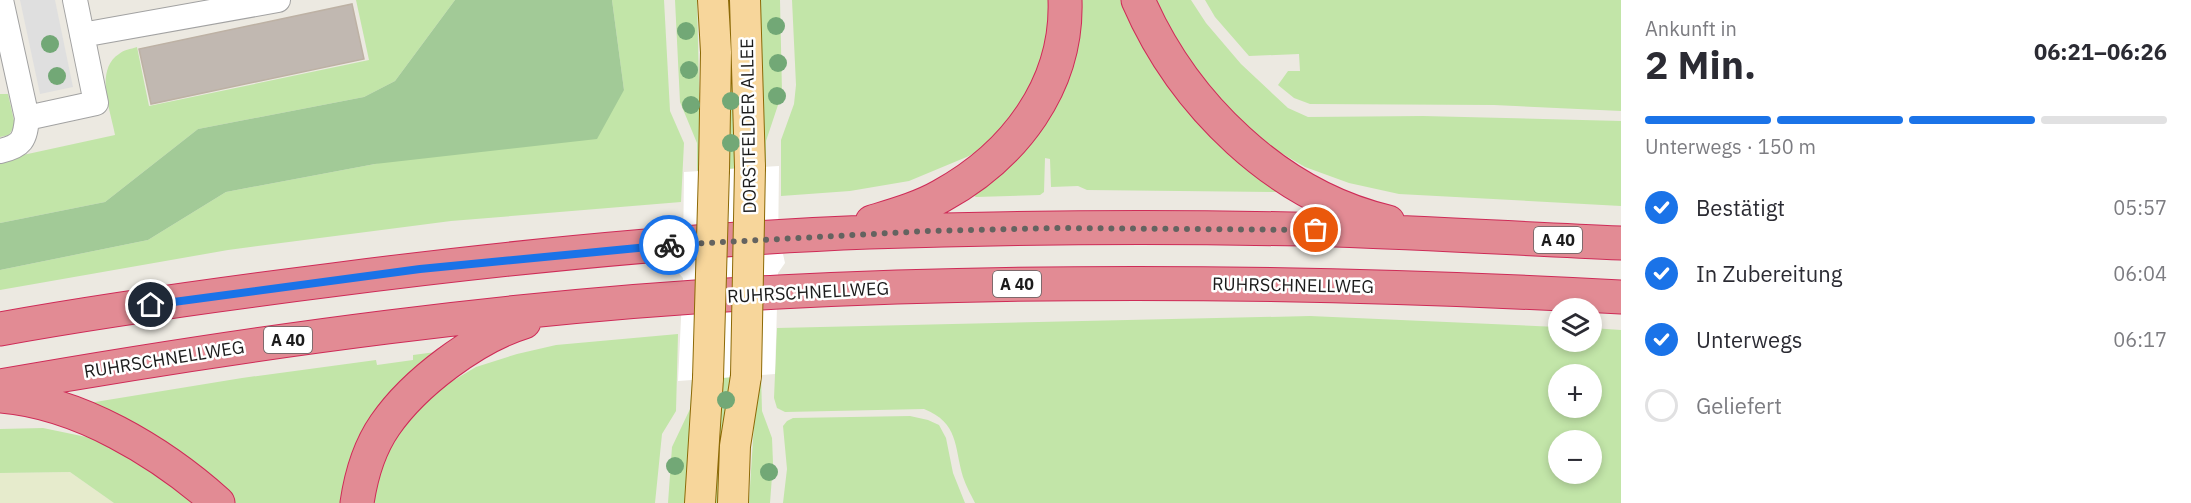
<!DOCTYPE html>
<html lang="de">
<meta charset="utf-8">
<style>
body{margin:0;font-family:"IBM Plex Sans",sans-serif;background:#f7f7f7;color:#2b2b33;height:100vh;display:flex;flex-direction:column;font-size:22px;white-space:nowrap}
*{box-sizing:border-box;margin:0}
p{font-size:20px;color:#7c7c81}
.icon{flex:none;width:33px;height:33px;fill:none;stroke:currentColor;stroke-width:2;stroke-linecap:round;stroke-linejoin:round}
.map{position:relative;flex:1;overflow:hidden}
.side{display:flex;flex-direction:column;background:#fff;width:570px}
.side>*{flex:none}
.tools{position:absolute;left:1548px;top:298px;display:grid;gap:12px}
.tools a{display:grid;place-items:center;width:54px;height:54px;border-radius:50%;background:#fff;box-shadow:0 3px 9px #0003;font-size:30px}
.pin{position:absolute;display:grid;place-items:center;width:51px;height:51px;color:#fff;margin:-26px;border:3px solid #fff;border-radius:50%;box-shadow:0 2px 6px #0007}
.courier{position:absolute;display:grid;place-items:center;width:60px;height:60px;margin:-30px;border:4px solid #1a73e8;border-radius:50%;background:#fff;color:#222;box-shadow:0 2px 8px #0007}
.summary em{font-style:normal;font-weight:800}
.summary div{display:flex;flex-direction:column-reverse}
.summary{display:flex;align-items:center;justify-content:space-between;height:102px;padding:0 24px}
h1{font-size:39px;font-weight:800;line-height:45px}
.bar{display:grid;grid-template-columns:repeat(4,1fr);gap:9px 6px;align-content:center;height:72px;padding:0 24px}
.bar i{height:8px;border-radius:4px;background:#e1e1e2}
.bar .active{background:#1a73e8}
.bar p{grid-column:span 4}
ol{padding:0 24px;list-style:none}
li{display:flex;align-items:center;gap:18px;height:66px}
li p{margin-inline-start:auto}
li .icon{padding:6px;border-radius:50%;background:#1a73e8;color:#fff;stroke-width:4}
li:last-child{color:#7c7c81}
li i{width:33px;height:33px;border:3px solid #e1e1e2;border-radius:50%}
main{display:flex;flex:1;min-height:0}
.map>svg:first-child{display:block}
</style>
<main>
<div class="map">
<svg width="1621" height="503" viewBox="0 0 1621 503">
<rect width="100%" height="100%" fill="#ece9e1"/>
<path fill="#e6ebcc" d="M70,472L114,503H0V473Z"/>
<path fill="#c2e5a8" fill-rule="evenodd" d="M356,0H455L395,81L364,97L198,129L105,202L0,223V160L115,135C111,112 94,70 119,54C123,50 131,49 137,47L149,106L369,60Z
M612,0H664L670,111L684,143L681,202L451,221L228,250L0,290V270L148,240L226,192L375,164L624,90Z
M675,0H697L701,170L697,171V143L680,102Z
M719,0H731L737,168L727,169Z
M759,0H780L782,93L766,141V166H762Z
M792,0H1055L1053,44L1007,134L969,156L909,181L850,191L781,196V140L794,104L796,85Z
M1082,0H1127L1278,187L1277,192L1087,190L1078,186L1051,187L1050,159L1045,158L1044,192L1040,195L976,197L968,192L1080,32Z
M1151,0H1191L1206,23L1241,64L1288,108L1308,117L1423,116L1621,121V206L1399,194L1349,183L1305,167L1269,146L1213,99Z
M1205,0H1621V111L1494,105L1310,104L1294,98L1278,85L1288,71H1300L1299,54L1249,56L1215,17Z
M0,94H8L15,125L9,135L0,137Z
M1310,316L1558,327V342H1592V328L1621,330V503H975C971,495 966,486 963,477C954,446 959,423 924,409L785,412L777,408L774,398L777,328ZM1558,375H1592V408H1558ZM1558,441H1592V474H1558Z
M678,334L676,411L662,434L655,503H367V494L405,417L434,392L476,367L517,354L556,345Z
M459,349L343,503H232L89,403L242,378L376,360L377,365L413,360V355Z
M761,375L762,411L772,438L773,463L770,503H749L757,376Z
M732,377L727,503H713L721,378Z
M692,380H696L688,503H668L672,447L690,409Z
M910,416L928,420L939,425L946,438L953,473L965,503H783L787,469L783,426L787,421L793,418Z
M43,428L96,439L144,461L201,503H114L70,472L0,473V429Z"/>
<path fill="#a2ca97" d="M455,0H612L624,90L597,139L375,164L226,192L148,240L0,270V223L105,202L198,129L364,97L395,81Z"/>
<path fill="#dfdfdf" d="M20,0H55L73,87L40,94Z"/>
<path fill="#fff" d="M779,166L778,251L783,254L785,263L778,273L775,374L678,381L683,278L676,270L677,265L683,258L684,172Z"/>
<path fill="#c1b8b1" stroke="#bdb1a4" stroke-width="1.5" d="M352,4L364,59L151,104L139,49Z"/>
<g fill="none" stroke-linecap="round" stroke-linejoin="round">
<defs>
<path id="minor" d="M82,35L278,0
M27,118L96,103L75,0
M0,151C22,146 25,140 27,118L1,0"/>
<path id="major" d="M713,0L716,52L714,170
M745,0L750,167
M700,503L708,378
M733,503L735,446L746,376"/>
<path id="highway" d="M1138,0C1183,104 1277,196 1388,222
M872,222C895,215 920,208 941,196C1014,156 1068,86 1065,0
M0,329C110,309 221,294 332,280C510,257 689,239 869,232C1024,227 1180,226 1335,230C1430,233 1526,239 1621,243
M0,386C257,341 518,305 779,292C1060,278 1340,282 1621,297
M0,396C79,402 161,452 218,503
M357,503C361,476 369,448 385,425C414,383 475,337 524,322"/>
</defs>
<use href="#minor" stroke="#a2a2a2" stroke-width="26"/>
<use href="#major" stroke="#8c6906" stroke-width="32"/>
<use href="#highway" stroke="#ce2b57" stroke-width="35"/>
<use href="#minor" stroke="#fff" stroke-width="24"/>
<use href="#major" stroke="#f7d69b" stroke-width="30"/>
<use href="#highway" stroke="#e28b94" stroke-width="33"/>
<defs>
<path id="major-bridge" d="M746,376L750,167
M708,378L714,170"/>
</defs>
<use href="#major-bridge" stroke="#8c6906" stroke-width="32" stroke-linecap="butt"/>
<use href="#major-bridge" stroke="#f7d69b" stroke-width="30"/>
</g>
<g fill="#72a876">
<circle cx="776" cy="26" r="9"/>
<circle cx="686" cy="31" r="9"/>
<circle cx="50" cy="44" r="9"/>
<circle cx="778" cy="63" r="9"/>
<circle cx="689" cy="70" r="9"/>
<circle cx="57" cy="76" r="9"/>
<circle cx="777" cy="96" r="9"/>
<circle cx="731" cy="101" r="9"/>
<circle cx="691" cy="105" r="9"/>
<circle cx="731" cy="143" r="9"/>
<circle cx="726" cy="400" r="9"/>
<circle cx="675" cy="466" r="9"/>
<circle cx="769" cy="472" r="9"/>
</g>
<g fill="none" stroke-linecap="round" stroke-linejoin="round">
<path stroke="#646360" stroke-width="6" stroke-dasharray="0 10.8" d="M669,245L927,231L1055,228L1316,230"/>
<path stroke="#1a73e8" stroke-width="8" d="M151,305L420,269L669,245"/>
</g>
<g text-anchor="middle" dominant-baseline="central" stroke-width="5" stroke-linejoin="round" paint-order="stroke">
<g fill="#fff" stroke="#5f5f5f" stroke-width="1.5">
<rect x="1534" y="227" width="48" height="26" rx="4.5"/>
<rect x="993" y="271" width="48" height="26" rx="4.5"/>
<rect x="264" y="327" width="48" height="26" rx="4.5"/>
</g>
<g font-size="16" font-weight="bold" fill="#1b1b1b">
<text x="1558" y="240">A 40</text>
<text x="1017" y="284">A 40</text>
<text x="288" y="340">A 40</text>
</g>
<g font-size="18" fill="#1b1b1b" stroke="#fff">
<text transform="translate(748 126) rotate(-91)">DORSTFELDER ALLEE</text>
<text transform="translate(1293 285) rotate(1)">RUHRSCHNELLWEG</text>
<text transform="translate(808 292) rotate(-3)">RUHRSCHNELLWEG</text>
<text transform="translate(164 359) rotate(-9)">RUHRSCHNELLWEG</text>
</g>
</g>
</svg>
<div class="tools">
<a><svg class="icon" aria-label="layers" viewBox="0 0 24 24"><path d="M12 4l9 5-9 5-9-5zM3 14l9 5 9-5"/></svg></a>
<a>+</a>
<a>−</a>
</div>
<div class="pin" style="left:1316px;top:230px;background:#ea580c"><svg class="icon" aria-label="bag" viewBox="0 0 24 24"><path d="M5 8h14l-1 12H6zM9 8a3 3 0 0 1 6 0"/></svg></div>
<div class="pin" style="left:151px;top:305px;background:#1f2937"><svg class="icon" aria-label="home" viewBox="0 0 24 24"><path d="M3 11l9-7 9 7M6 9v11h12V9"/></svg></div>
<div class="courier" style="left:669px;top:245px"><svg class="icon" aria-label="bike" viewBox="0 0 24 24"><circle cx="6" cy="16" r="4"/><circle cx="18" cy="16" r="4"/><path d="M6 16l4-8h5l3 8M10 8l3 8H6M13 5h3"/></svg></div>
</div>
<section class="side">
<div class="summary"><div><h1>2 Min.</h1><p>Ankunft in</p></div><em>06:21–06:26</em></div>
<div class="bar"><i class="active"></i><i class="active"></i><i class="active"></i><i></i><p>Unterwegs · 150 m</p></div>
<ol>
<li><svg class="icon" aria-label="check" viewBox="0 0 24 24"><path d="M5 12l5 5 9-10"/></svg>Bestätigt<p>05:57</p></li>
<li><svg class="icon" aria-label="check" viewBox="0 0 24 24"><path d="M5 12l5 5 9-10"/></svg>In Zubereitung<p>06:04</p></li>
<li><svg class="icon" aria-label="check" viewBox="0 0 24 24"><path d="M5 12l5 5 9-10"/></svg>Unterwegs<p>06:17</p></li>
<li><i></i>Geliefert</li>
</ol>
</section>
</main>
